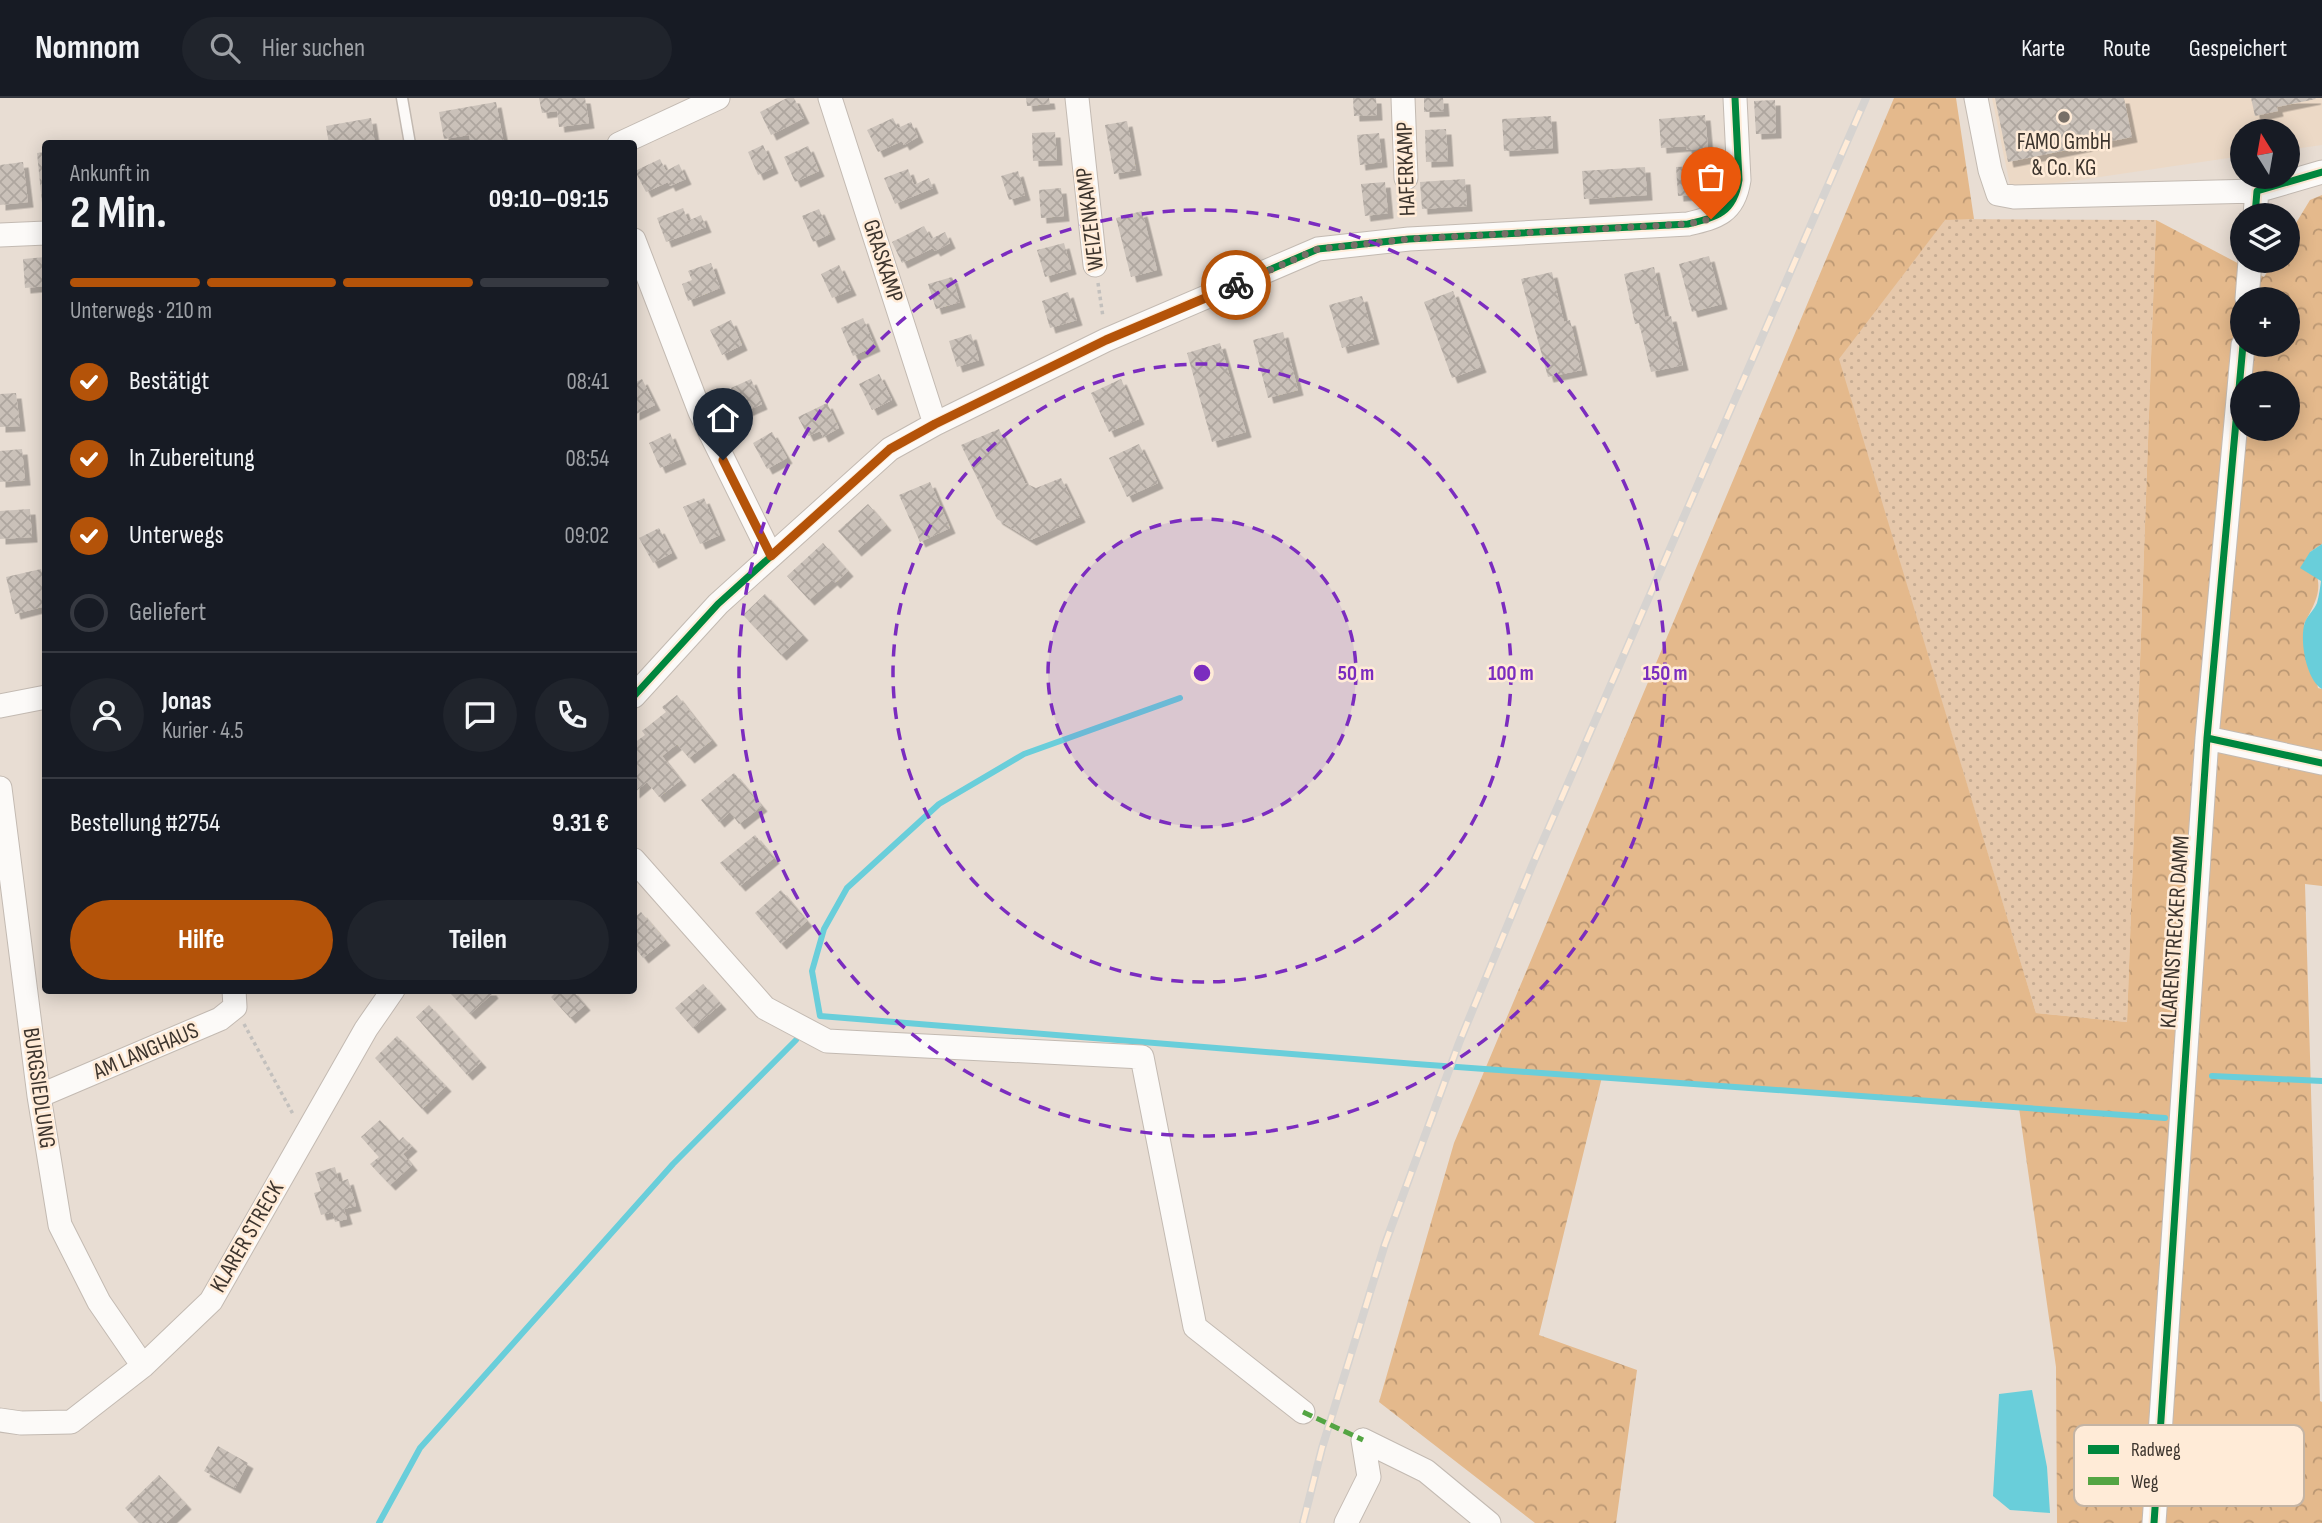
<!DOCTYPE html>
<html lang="de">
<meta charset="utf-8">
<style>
body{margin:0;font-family:"Sofia Sans Condensed",sans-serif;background:#20242c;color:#f1f3f6;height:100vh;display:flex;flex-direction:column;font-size:26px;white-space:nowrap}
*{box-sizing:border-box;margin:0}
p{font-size:23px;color:#9ea1a6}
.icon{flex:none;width:38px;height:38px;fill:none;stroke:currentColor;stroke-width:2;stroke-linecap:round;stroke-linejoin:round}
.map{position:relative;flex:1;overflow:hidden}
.drawer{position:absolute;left:42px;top:42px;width:595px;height:854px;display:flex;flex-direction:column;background:#171b24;border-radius:7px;box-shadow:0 4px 18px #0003}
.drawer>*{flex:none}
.needle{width:46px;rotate:349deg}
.buttons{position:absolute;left:2230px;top:21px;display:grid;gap:14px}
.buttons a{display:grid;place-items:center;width:70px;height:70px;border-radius:50%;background:#171b24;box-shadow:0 4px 18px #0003;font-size:35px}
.pin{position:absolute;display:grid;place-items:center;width:60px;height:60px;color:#fff;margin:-72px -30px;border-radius:50% 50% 50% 0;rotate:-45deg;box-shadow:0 0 7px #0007}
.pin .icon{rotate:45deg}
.courier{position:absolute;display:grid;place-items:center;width:70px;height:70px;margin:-35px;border:5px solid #b45309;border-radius:50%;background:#fff;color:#222;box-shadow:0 2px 9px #0007}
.summary em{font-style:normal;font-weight:700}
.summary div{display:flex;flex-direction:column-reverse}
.summary{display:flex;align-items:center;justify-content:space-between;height:119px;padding:0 28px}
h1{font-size:46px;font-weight:700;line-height:52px}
.bar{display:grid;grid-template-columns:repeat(4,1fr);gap:10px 7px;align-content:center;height:84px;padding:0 28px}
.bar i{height:9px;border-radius:5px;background:#363941}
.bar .current{background:#b45309}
.bar p{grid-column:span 4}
.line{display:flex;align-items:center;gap:18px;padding:0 28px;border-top:2px solid #363941}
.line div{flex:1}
.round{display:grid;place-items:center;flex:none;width:74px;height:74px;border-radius:37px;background:#20242c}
ol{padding:0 28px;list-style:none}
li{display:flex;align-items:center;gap:21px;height:77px}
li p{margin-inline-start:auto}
li .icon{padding:7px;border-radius:50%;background:#b45309;color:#fff;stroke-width:4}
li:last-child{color:#9ea1a6}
li i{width:38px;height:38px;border:4px solid #363941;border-radius:50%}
.action{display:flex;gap:14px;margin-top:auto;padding:14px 28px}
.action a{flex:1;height:80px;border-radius:42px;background:#b45309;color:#fff;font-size:28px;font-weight:700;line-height:80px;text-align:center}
.action a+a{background:#20242c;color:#f1f3f6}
header{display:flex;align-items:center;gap:42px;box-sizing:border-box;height:98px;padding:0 35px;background:#171b24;border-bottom:2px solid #363941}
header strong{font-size:33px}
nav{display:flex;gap:38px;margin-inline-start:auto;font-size:24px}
.search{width:490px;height:63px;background:#20242c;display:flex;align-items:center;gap:18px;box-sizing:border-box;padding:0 24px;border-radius:38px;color:#9ea1a6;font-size:26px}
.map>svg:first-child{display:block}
</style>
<header>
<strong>Nomnom</strong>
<div class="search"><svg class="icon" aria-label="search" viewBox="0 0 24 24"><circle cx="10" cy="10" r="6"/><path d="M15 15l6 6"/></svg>Hier suchen</div>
<nav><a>Karte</a><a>Route</a><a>Gespeichert</a></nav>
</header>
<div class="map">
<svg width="2322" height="1425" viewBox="0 0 2322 1425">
<defs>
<pattern id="grass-dots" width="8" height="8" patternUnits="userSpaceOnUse" patternTransform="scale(1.75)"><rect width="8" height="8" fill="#e6c8ab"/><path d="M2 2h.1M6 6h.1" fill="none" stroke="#c6ac93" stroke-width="1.8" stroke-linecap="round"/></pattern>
<pattern id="forest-crowns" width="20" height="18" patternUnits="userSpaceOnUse" patternTransform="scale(1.75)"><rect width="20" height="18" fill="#e4b98c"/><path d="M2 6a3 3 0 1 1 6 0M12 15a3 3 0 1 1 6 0" fill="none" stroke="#ba9773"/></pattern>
<pattern id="building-cross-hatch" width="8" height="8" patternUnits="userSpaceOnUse" patternTransform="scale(1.75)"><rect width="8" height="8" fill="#cac1b9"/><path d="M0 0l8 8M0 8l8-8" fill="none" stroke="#aea69f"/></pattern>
<filter id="shadow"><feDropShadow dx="5.5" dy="5.5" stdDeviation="0" flood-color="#0004"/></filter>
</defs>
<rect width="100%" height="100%" fill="#e8ddd3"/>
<path fill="#ecd9c6" d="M1992,0H2322V47L2287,52V33H2242V58L2011,92Z"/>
<path fill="url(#grass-dots)" d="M1945,121L2156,122L2127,924L2036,915L1838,261Z"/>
<path fill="url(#forest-crowns)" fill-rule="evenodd" d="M1894,0H1956L1974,121L1945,122L1839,261L2036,915L2127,924L2156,122L2264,179L2274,163H2287V140L2310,102L2322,97V446L2310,454C2322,489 2322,493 2304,526L2318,590L2322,591V788L2305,786L2320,1303L2322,1304V1425H2057L2056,1269L2019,1010L1602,979L1539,1237L1637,1272L1616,1425H1535L1379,1304L1454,1045ZM2242,201H2287V247H2242ZM2242,285H2287V331H2242Z"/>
<path fill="#69ceda" d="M2322,446V591C2306,582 2299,541 2305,524C2308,517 2314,512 2317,505C2319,498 2320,490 2321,483L2300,470L2310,454Z
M2032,1292L2047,1369L2050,1415L2010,1412L1993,1398L1999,1296Z"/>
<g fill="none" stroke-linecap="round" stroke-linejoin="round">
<path stroke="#69ceda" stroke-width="6" d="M1180,600L1024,656L939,706L847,790L824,831L812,873L820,918L1416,966L2165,1020
M2212,978L2322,983
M379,1425L420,1350L673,1066L796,942"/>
</g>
<path fill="url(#building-cross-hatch)" filter="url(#shadow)" d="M539,0H585L589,25L559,29L557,13L542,15Z
M787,0H794L804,20L771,37L760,14Z
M1026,0H1049L1050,6L1027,8Z
M1353,0H1376L1377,17L1354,18Z
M1424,0H1443L1444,13L1424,14Z
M1995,0H2124L2132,39L2008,64Z
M2251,0H2315L2316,1L2277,9L2278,13L2255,18Z
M1775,2L1776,35L1756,36L1754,3Z
M496,4L504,46H471L469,37L444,41L439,14Z
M1705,17L1708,50L1687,52L1686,48L1661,50L1659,21Z
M1551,18L1553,50L1504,53L1502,21Z
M371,20L375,46H329L326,28Z
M893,20L898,30L911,24L918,39L904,47L902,43L878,54L867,32Z
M1127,23L1136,72L1114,76L1105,27Z
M1446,31L1448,63L1426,64L1425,32Z
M1055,34L1057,62L1033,63L1032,35Z
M1379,35L1382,64L1360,67L1357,37Z
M763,47L773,70L758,77L748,54Z
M808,48L819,73L795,84L784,59Z
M46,54V105H42L37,55Z
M660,61L666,73L679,66L686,81L670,88L668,84L646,94L635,73Z
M23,64L28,104L0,107V67Z
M1700,68L1701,83L1707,82V91H1701V96L1678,98L1676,69Z
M1645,69L1647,97L1584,101L1582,73Z
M908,71L914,87L929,80L933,90L895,106L884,80Z
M1018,73L1025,97L1009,102L1001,78Z
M1465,81L1467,108L1422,111L1420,84Z
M1385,84L1388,115L1365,118L1361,86Z
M1061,90L1064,118L1041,120L1039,92Z
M683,110L688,123L701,117L706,129L666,144L657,120Z
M819,111L830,136L813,144L802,118Z
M1142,113L1157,172L1131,179L1116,120Z
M924,128L931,141L945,134L950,145L935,153L933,150L902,165L892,144Z
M1064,145L1071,171L1045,179L1037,152Z
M1709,158L1722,206L1692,214L1679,166Z
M46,159V188L25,190L23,161Z
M711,165L720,190L688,203L682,186L692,182L688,173Z
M839,167L851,192L832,200L821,176Z
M1654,169L1665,219L1671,218L1683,267L1651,274L1639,225L1635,226L1624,176Z
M1552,174L1564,224L1570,222L1582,272L1548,279L1521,181Z
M952,179L960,204L936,211L928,186Z
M1453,193L1481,269L1452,280L1424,204Z
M1068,194L1077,222L1050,230L1042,203Z
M1362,198L1374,241L1342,250L1329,207Z
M863,220L875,248L853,258L841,230Z
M731,222L742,247L722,257L710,232Z
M1283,234L1298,292L1268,300L1253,242Z
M971,236L979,262L957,269L949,243Z
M1220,245L1246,334L1212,344L1187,255Z
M879,276L892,302L872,312L859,286Z
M642,281L655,307L634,317V285Z
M751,281L762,306L742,315L731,290Z
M1121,281L1139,321L1109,334L1091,295Z
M16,295L20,328L0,329V296Z
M827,305L839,330L823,339L820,333L808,338L798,319Z
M999,331L1025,385L1036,390L1061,380L1080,419L1031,442L997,421L961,347Z
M772,334L787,360L767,371L753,345Z
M670,335L681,361L660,370L649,345Z
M1139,346L1158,385L1127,399L1109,360Z
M22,351L25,382L0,384V353Z
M930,384L950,430L920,444L899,397Z
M704,400L720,437L700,446L683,409Z
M868,406L886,427L856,453L838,433Z
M30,411L32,439L0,441V413Z
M659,430L672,455L653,465L639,440Z
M823,445L848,473L835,485L832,482L809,502L787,478Z
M41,471L46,491V508L15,516L6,479Z
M765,496L803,537L781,557L743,517Z
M677,597L712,642L689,660L677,646L662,658L681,682L659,699L647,684L634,695V652L636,651L634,645L645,637L642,633L666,614L662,609Z
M734,675L762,708L739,726L730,714L719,724L701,702Z
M755,737L774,760L740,788L720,765Z
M781,792L807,823L781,846L755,815Z
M641,814L665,842L643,860L634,848V820Z
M703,886L721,906L693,930L675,910Z
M453,892H491L493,895L470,916L450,895Z
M558,892H572L585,907L570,920L551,899Z
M429,907L481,964L467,977L416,919Z
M397,938L446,988L422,1011L375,960Z
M380,1022L399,1043L403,1039L412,1048L403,1056L412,1067L390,1087L370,1066L379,1059L361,1039Z
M335,1069L339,1084L348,1081L356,1108L344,1111L347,1121L335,1124L333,1114L321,1117L314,1095L321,1093L315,1075Z
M218,1348L248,1365L235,1390L204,1373Z
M159,1377L186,1406L166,1425H139L125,1410Z"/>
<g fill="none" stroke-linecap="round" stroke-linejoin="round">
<defs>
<path id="service" d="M402,0L410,46"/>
<path id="minor" d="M830,0L935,326
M1077,0L1095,167
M1403,0L1406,80
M1976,0L1990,72L1998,96L2014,99L2257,93
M619,46L718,0
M2255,117L2257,93L2322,74
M0,137L46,135
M634,142L700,314L771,458
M2247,201L2250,163
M634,598L718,506L890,351L935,326L1106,242L1318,151L1409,141L1688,126C1717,119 1734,115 1739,82L1735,0
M0,608L46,599
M2207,640L2322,665
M0,690L39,998L60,1127L99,1204L143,1268
M634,762L765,910L827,943L1142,959L1195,1229L1303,1314
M39,998L220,921L235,909L234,892
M0,1322L21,1325L71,1324L143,1268L211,1203L366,931L393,892
M1363,1342L1426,1373L1489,1425
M1346,1425L1369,1379L1363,1342
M2154,1425L2207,640L2243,247"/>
</defs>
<use href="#service" stroke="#c3bab2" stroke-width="13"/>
<use href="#minor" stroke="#c3bab2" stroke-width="25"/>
<path stroke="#c3c0bd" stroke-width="3.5" stroke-dasharray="3.5 3.5" stroke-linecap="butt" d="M1407,100L1408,120
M1098,185L1103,219
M244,926L294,1018"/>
<use href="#service" stroke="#fcfaf8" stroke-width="10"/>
<use href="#minor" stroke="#fcfaf8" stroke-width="23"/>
<defs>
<path id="rail" d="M1303,1425L1322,1350L1385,1146L1459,945L1532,768L1866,0"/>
</defs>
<use href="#rail" stroke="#d6d3d0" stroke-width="8"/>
<use href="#rail" stroke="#ffebd7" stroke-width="5" stroke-dasharray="16" stroke-linecap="butt"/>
<path stroke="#54a543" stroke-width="5" stroke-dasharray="10 5" stroke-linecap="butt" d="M1303,1314L1363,1342"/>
<defs>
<path id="cycleway" d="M2255,117L2257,93L2322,74
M634,598L718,506L890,351L935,326L1106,242L1318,151L1409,141L1688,126C1717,119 1734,115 1739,82L1735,0
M2207,640L2322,665
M2154,1425L2207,640L2243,247"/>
</defs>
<use href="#cycleway" stroke="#ffebd7" stroke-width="11"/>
<use href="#cycleway" stroke="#00873e" stroke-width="7"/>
</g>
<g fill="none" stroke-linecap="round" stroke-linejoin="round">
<path stroke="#786f67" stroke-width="7" stroke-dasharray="0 12.6" d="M1236,187L1318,151L1409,141L1688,126L1711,121"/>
<path stroke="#b45309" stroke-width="9" d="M723,362L771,458L890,351L935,326L1106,242L1236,187"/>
</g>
<circle cx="1202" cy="575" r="154" fill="#7b2cbf" fill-opacity=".12"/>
<g fill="none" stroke="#7b2cbf" stroke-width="3.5" stroke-dasharray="12 9">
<circle cx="1202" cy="575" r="154"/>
<circle cx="1202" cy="575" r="309"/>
<circle cx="1202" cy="575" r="463"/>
</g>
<circle fill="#786f67" stroke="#ffebd7" stroke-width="2.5" cx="2064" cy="19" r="7"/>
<g text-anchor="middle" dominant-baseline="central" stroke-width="5" stroke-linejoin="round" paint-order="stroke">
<g font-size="23" fill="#3c342d" stroke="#ffebd7">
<text x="2064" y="44">FAMO GmbH<tspan x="2064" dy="26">&amp; Co. KG</tspan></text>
</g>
<g font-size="23" fill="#3c342d" stroke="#ffebd7">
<text transform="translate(1406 71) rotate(-92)">HAFERKAMP</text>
<text transform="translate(1090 121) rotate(-97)">WEIZENKAMP</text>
<text transform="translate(883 163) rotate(72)">GRASKAMP</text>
<text transform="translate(2175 834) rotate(-86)">KLARENSTRECKER DAMM</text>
<text transform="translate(146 953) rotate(-23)">AM LANGHAUS</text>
<text transform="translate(39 990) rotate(82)">BURGSIEDLUNG</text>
<text transform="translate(247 1139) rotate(-60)">KLARER STRECK</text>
</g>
</g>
<rect x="2074" y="1327" width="230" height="81" rx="10" fill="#ffebd7" stroke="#c4b4a4" stroke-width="2"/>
<rect x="2088" y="1347" width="31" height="9" fill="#00873e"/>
<rect x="2088" y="1379" width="31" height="8" fill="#54a543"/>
<g font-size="19" fill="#3c342d">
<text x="2131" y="1358">Radweg</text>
<text x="2131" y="1390">Weg</text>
</g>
<circle cx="1202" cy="575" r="10" fill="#7b2cbf" stroke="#ffebd7" stroke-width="3.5"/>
<g font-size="21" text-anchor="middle" font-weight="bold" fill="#7b2cbf" stroke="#ffebd7" stroke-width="5" stroke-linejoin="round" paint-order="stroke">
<text x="1356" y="582">50 m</text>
<text x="1511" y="582">100 m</text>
<text x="1665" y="582">150 m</text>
</g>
</svg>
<div class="buttons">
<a><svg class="needle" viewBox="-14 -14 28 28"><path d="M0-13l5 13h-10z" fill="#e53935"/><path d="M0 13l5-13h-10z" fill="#9ea1a6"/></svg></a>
<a><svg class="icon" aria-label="layers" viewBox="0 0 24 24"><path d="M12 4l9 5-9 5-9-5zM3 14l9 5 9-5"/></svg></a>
<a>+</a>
<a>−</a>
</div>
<div class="pin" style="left:1711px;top:121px;background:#ea580c"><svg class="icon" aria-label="bag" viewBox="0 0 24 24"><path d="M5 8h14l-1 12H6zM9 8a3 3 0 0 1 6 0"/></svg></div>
<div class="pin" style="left:723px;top:362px;background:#1f2937"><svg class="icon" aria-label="home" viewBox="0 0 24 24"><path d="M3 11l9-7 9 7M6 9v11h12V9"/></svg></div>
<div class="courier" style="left:1236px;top:187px"><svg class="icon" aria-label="bike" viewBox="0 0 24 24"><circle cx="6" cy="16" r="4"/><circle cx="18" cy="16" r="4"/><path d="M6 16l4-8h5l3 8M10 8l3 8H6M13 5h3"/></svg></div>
<section class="drawer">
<div class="summary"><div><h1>2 Min.</h1><p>Ankunft in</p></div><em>09:10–09:15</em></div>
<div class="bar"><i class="current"></i><i class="current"></i><i class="current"></i><i></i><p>Unterwegs · 210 m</p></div>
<ol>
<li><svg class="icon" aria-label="check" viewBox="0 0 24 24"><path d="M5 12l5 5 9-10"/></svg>Bestätigt<p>08:41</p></li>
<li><svg class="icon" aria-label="check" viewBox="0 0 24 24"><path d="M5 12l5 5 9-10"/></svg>In Zubereitung<p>08:54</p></li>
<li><svg class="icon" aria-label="check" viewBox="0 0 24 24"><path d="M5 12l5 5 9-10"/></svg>Unterwegs<p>09:02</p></li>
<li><i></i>Geliefert</li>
</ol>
<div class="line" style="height:126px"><a class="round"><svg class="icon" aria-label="person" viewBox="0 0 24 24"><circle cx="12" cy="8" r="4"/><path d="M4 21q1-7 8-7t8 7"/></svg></a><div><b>Jonas</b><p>Kurier · 4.5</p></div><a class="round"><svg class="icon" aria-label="chat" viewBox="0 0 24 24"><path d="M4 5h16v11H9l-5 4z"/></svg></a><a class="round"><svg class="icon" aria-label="phone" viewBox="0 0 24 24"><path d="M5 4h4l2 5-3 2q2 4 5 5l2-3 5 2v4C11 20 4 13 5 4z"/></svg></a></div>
<div class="line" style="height:91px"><div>Bestellung #2754</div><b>9.31 €</b></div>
<div class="action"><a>Hilfe</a><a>Teilen</a></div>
</section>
</div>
